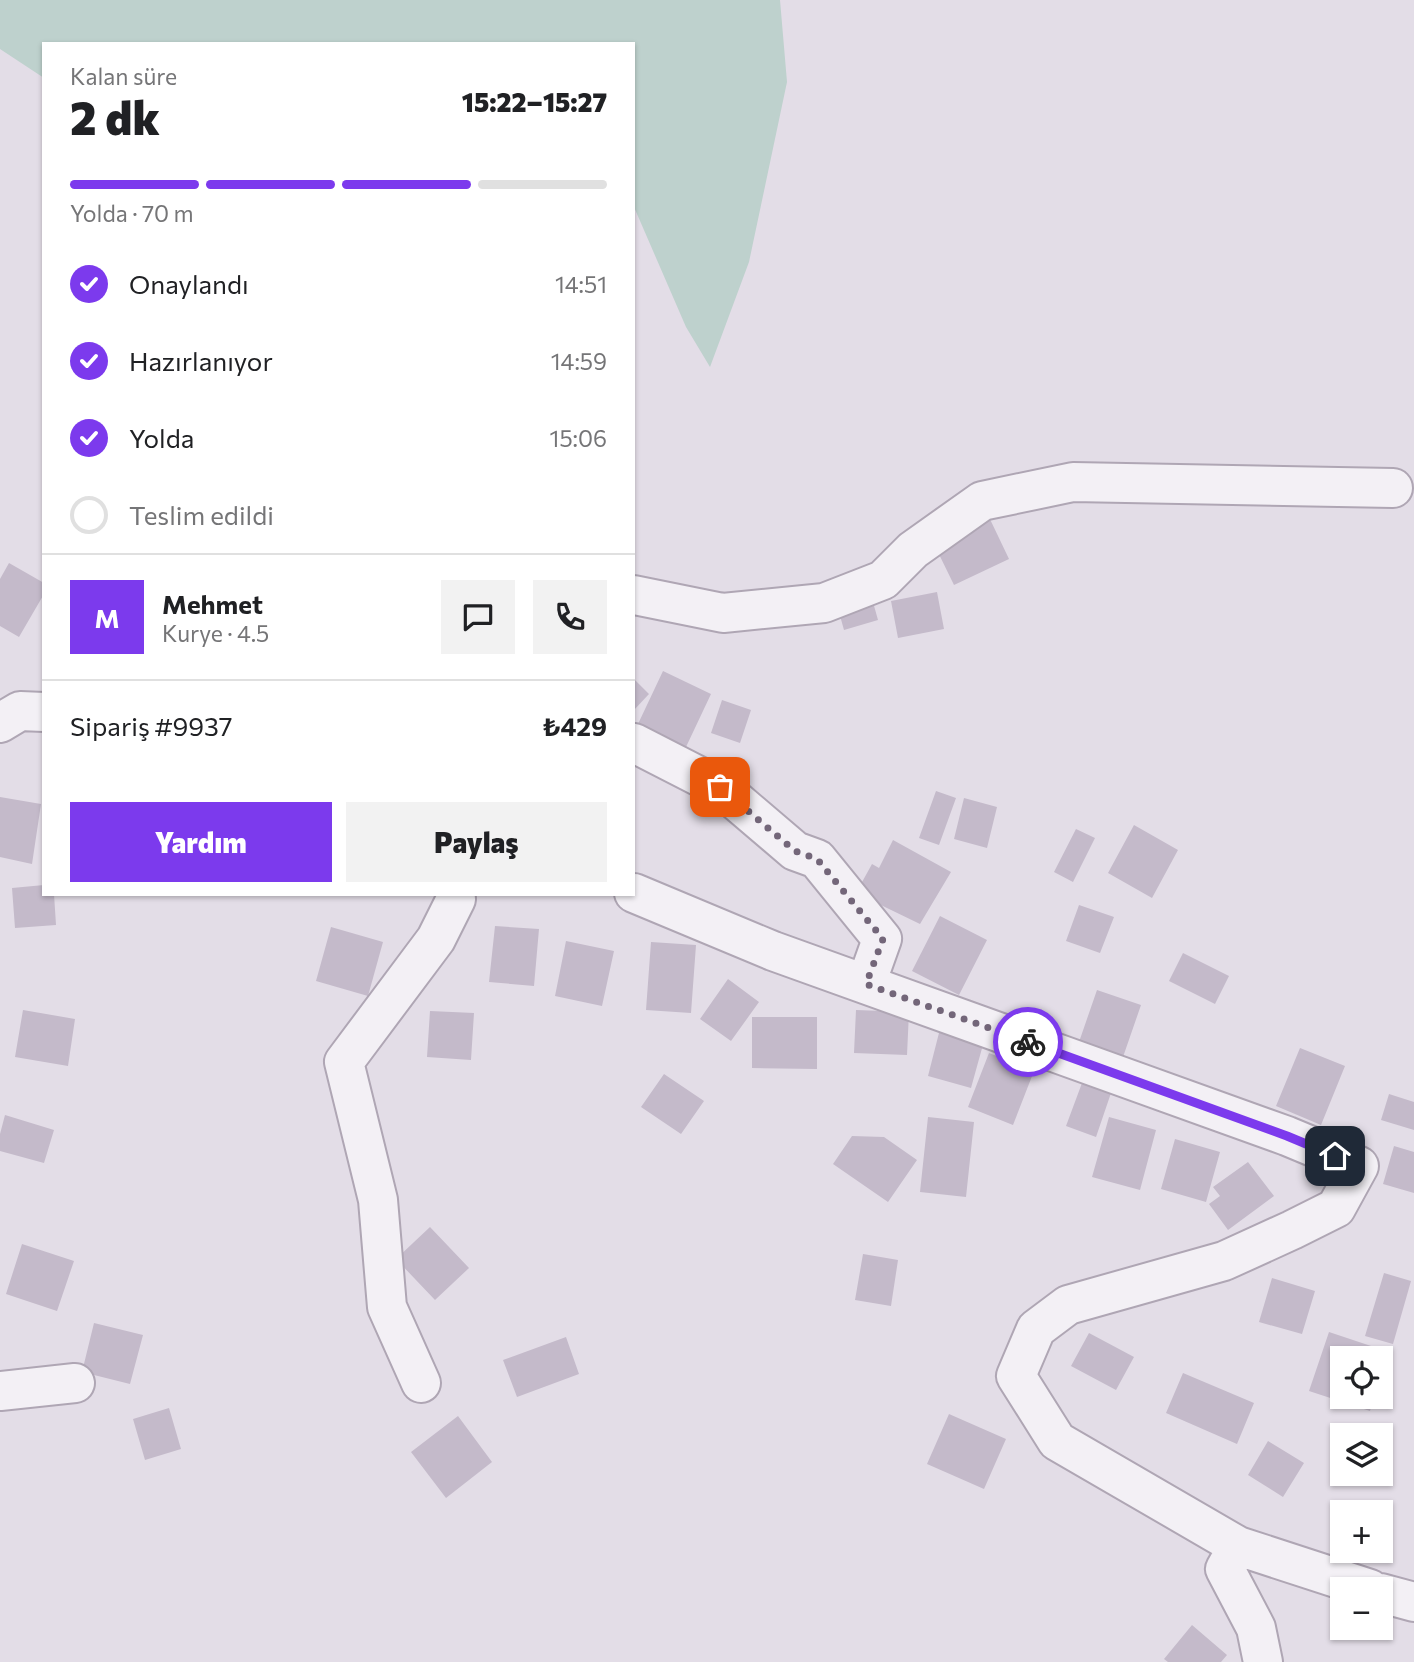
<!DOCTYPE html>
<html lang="tr">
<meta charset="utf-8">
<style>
body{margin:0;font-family:Commissioner,sans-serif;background:#f2f2f2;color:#202124;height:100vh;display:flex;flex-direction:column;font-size:26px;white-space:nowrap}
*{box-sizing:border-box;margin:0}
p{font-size:23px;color:#757577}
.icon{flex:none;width:38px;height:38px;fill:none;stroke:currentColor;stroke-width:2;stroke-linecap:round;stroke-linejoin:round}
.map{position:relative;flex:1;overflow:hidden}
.panel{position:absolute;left:42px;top:42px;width:593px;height:854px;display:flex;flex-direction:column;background:#fff;border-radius:0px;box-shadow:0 2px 5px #0004}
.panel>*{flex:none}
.fabs{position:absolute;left:1330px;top:1346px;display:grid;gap:14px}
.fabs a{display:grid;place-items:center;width:63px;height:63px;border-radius:0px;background:#fff;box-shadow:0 2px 5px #0004;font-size:35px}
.pin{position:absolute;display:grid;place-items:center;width:60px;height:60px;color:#fff;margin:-30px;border-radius:14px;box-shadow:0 4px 10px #0006}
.courier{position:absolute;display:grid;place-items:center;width:70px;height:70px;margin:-35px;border:5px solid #7c3aed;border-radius:50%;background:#fff;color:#222;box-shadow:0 2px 9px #0007}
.head em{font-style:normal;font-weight:800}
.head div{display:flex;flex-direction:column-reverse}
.head{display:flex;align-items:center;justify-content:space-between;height:119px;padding:0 28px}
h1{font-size:46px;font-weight:800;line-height:52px}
.bar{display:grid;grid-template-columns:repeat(4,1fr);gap:10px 7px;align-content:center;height:84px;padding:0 28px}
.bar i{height:9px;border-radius:5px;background:#e0e0e0}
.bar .active{background:#7c3aed}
.bar p{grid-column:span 4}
.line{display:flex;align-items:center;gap:18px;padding:0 28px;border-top:2px solid #e0e0e0}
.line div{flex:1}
.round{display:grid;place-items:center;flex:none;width:74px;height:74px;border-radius:0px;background:#f2f2f2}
ol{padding:0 28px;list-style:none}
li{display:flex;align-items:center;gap:21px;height:77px}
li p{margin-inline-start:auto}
li .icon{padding:7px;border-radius:50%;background:#7c3aed;color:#fff;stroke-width:4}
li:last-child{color:#757577}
li i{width:38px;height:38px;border:4px solid #e0e0e0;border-radius:50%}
.button{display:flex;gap:14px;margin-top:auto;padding:14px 28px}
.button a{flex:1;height:80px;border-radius:0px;background:#7c3aed;color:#fff;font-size:28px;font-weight:800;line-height:80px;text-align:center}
.button a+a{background:#f2f2f2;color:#202124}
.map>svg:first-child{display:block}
</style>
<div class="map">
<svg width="1414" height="1662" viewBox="0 0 1414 1662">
<rect width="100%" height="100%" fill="#e3dde7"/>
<path fill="#bed1cd" d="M0,0H780L787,82L749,262L710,367L686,327L634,207V44H44V78L0,49Z"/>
<path fill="#c4baca" d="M988,515L1009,559L954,585L933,542Z
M9,563L44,583V594L19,637L0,626V579Z
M937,592L944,629L898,638L891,601Z
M871,595L878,620L844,630L837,605Z
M663,671L711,694L686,747L638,724Z
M634,679L649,694L634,710Z
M722,700L751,710L740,743L711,733Z
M936,791L956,798L939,845L919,838Z
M0,797L41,804L32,864L0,857Z
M964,798L997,807L987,848L954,839Z
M1134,825L1178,850L1152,898L1108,873Z
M1076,829L1095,838L1073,882L1054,872Z
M893,840L951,872L920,924L856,893L872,864L879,868Z
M44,885V894H54L56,925L15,928L12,888Z
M1079,905L1114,917L1100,953L1066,941Z
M940,916L987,940L959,995L912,971Z
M495,926L539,929L534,986L489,982Z
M331,927L383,942L368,996L316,981Z
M566,941L614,951L602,1006L555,996Z
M651,942L696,945L691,1013L646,1010Z
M1183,953L1229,976L1215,1004L1169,981Z
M728,979L759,1002L731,1041L700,1019Z
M1097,990L1141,1005L1123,1057L1079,1042Z
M23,1010L75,1019L68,1066L15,1057Z
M856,1010L909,1012L907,1055L854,1053Z
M430,1011L474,1013L471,1060L427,1057Z
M752,1017H817V1069L752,1068Z
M940,1029L984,1041L971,1088L928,1076Z
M1300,1048L1345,1066L1321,1125L1276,1106Z
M989,1053L1034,1071L1013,1125L968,1107Z
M664,1074L704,1101L681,1134L641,1107Z
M1082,1083L1111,1093L1096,1137L1066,1126Z
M1389,1094L1414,1102V1130L1381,1120Z
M5,1115L54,1130L44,1163L0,1151V1134Z
M928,1117L974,1122L966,1197L920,1192Z
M1109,1117L1156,1130L1140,1190L1092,1177Z
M852,1136L884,1137L917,1160L888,1202L833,1164Z
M1175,1139L1220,1152L1206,1202L1161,1189Z
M1394,1146L1414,1152V1193L1383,1184Z
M1248,1162L1274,1196L1228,1230L1209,1204L1220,1196L1213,1187Z
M430,1227L469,1268L435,1300L396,1259Z
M22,1244L74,1261L57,1311L6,1294Z
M863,1254L898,1260L891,1306L855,1300Z
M1384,1273L1411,1281L1393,1344L1365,1336Z
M1272,1278L1315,1291L1302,1334L1259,1322Z
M94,1323L143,1335L130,1384L82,1372Z
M1329,1332L1389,1352L1381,1375V1358H1342V1396H1374L1370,1411L1309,1391Z
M1089,1333L1134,1357L1116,1390L1071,1366Z
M566,1337L579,1374L517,1397L503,1360Z
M1183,1373L1254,1403L1237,1444L1166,1413Z
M169,1408L181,1449L145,1460L133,1419Z
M949,1414L1006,1439L984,1489L927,1464Z
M458,1416L492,1462L446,1498L411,1452Z
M1268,1441L1304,1463L1283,1497L1248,1475Z
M1192,1625L1227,1655L1221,1662H1168L1164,1659Z"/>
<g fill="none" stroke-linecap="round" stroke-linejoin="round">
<defs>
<path id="minor" d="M634,595L723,613L824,603L883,580L913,550L982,501L1073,482L1393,488
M0,723L20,711L44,712
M634,743L720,787L795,851L817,859L882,939L866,984
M634,893L773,951L1287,1136L1359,1166L1336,1208L1292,1230L1224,1261L1068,1305L1036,1329L1016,1376L1057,1441L1238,1546L1370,1589
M421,1383L387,1307L378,1200L344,1062L436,939L456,899
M0,1391L75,1383
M1238,1546L1225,1569L1256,1628L1263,1662
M1381,1593L1414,1602"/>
</defs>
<use href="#minor" stroke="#afa6b4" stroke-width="42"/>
<use href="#minor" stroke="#f3f0f5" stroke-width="38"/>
</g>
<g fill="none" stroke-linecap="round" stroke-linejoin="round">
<path stroke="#736679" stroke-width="7" stroke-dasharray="0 12.6" d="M720,787L795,851L817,859L883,939L866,984L1028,1042"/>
<path stroke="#7c3aed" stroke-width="9" d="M1028,1042L1287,1136L1335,1156"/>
</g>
</svg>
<div class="fabs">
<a><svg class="icon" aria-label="locate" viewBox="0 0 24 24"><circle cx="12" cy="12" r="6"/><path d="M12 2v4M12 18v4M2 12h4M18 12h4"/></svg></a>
<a><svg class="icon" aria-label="layers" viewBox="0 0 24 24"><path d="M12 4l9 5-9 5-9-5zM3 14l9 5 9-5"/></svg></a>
<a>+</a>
<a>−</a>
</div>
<div class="pin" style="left:720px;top:787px;background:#ea580c"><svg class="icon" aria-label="bag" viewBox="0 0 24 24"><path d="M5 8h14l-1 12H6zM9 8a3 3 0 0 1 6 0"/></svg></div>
<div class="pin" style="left:1335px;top:1156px;background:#1f2937"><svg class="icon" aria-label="home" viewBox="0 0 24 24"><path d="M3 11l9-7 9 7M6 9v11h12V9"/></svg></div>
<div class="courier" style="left:1028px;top:1042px"><svg class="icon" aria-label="bike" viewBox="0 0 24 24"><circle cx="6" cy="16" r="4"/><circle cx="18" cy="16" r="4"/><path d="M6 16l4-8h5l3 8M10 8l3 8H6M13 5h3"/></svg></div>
<section class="panel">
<div class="head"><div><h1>2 dk</h1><p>Kalan süre</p></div><em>15:22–15:27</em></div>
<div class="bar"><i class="active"></i><i class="active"></i><i class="active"></i><i></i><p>Yolda · 70 m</p></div>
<ol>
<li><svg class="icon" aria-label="check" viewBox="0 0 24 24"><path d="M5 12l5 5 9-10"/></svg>Onaylandı<p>14:51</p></li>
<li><svg class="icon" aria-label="check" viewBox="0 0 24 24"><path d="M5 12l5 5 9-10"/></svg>Hazırlanıyor<p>14:59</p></li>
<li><svg class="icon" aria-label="check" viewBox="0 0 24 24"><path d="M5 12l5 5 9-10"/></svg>Yolda<p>15:06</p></li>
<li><i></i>Teslim edildi</li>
</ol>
<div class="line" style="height:126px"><b class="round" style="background:#7c3aed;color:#fff">M</b><div><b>Mehmet</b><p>Kurye · 4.5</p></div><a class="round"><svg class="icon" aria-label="chat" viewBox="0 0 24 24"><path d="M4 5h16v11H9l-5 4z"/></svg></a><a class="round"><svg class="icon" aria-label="phone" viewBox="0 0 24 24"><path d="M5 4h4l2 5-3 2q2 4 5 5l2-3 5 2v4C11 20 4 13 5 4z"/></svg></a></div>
<div class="line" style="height:91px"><div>Sipariş #9937</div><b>₺429</b></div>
<div class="button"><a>Yardım</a><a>Paylaş</a></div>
</section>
</div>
